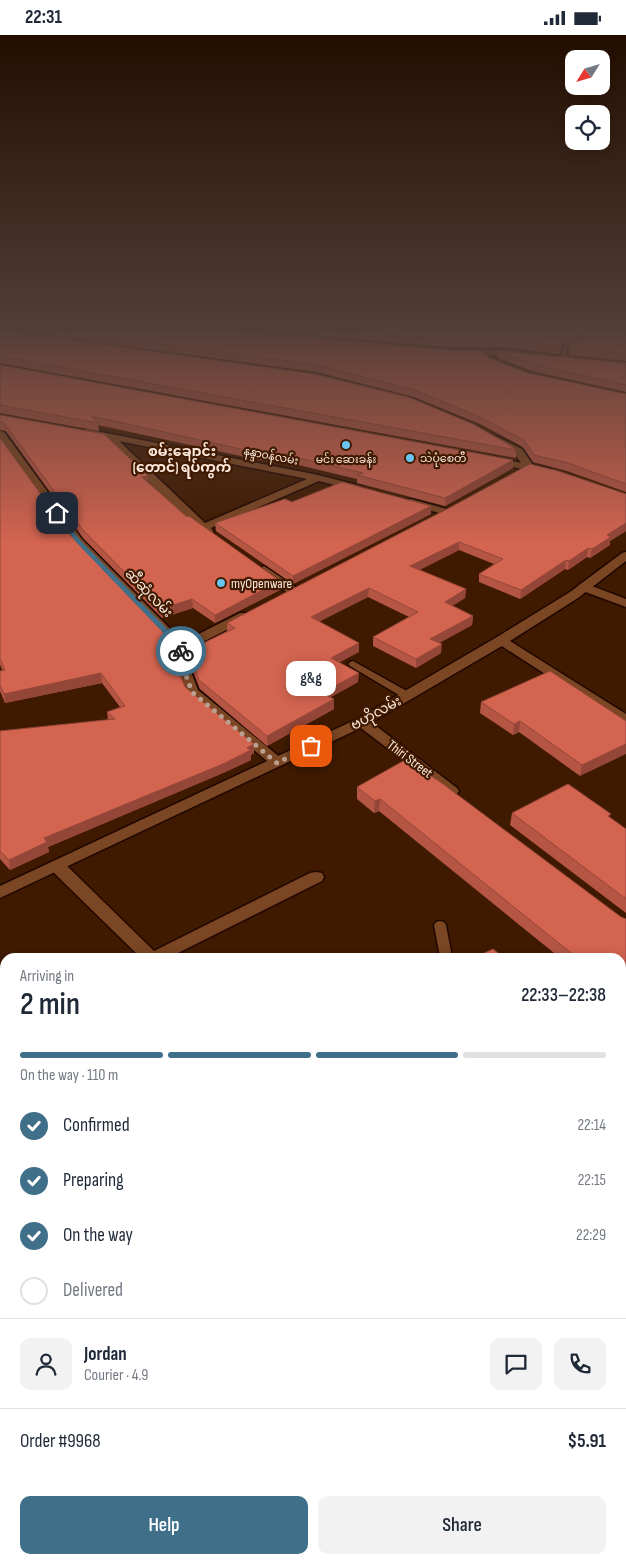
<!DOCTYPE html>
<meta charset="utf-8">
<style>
body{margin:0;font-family:"Sofia Sans Condensed","Noto Sans Myanmar",sans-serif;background:#f2f2f3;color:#1f2937;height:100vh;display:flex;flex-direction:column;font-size:19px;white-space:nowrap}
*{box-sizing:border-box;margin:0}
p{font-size:16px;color:#747a83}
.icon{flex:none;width:28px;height:28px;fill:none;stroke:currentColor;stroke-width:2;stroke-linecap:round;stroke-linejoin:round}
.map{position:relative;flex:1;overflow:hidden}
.side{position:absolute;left:0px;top:918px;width:626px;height:611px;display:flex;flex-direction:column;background:#fff;border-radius:15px 15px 0 0;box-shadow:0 2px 12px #0003}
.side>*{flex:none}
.needle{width:32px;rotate:233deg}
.fabs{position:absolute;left:565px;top:15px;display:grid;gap:10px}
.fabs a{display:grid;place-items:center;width:45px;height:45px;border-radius:10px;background:#fff;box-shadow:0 2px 12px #0003;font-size:25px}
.pin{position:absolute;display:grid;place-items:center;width:42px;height:42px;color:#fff;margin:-21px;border-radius:10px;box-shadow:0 2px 8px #0006}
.courier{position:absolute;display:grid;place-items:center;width:50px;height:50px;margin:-25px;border:4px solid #406f8a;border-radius:50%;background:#fff;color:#222;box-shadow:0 1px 6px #0007}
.bubble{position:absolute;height:35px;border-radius:10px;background:#fff;box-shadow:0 2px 12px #0003;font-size:16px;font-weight:600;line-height:35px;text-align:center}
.headline em{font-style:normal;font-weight:600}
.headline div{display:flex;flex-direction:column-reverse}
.headline{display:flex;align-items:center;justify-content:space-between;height:85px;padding:0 20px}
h1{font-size:32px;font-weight:600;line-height:38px}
.bar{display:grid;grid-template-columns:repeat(4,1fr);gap:8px 5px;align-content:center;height:60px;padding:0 20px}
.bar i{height:6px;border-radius:4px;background:#e0e1e3}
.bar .current{background:#406f8a}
.bar p{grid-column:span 4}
.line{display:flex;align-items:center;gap:12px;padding:0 20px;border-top:1px solid #e0e1e3}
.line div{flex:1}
.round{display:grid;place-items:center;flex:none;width:52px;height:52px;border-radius:10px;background:#f2f2f3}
ol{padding:0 20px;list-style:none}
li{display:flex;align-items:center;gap:15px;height:55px}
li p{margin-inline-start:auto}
li .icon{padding:5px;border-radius:50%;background:#406f8a;color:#fff;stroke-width:4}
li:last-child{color:#747a83}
li i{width:28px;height:28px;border:2px solid #e0e1e3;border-radius:50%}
.action{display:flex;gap:10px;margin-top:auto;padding:10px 20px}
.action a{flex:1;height:58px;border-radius:10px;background:#406f8a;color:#fff;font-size:20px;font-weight:600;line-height:58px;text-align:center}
.action a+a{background:#f2f2f3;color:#1f2937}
.status{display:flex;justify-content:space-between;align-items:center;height:35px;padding:0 25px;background:#fff;direction:ltr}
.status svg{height:14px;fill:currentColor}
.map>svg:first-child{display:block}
</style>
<div class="status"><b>22:31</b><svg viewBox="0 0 49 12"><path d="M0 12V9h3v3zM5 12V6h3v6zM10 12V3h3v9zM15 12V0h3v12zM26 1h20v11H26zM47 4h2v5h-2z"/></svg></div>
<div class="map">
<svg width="626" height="1528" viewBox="0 0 626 1528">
<rect width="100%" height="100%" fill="#401a00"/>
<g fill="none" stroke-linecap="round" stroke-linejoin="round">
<defs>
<path id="service" d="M579,309L581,310V312L568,313L566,323L561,324L563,310Z
M353,626L412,659L413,661L408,664L404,663L350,631L348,629L350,627Z
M440,886L444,887L446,890L452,922H440L434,890L436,887Z"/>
<path id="minor" d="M463,315H518L522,318L518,321L460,320L459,318Z
M86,394L318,440L361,451L362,453L357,456L319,446L211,493L214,497L208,500L198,495L104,404L82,399V395ZM119,406L307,444L205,488Z
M0,396L4,397L82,504L183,607L240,578H248L250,581L248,584L187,615L188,629L198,655L282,724L284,727L282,730H272L187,660L174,629L175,614L74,508L0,406Z
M498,402L522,414L533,430L550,434L551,436L546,439L489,427L488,425L489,423L493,422L521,428L514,418L494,407L493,405Z
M411,464L450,475L452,477L446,480L407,469L406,467L407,465Z
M264,531L297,553L299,556L297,559H289L260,538L258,535Z
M584,548L626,564V572L580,555L578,552L580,549Z
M502,601L626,679V689L621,688L497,608L496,605Z
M362,683L367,684L457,753L459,756L457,759H447L357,690L355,687L357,684Z
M57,826L63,827L154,916L310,838L316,837L322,838L324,842L322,846L170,922H140L51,835L49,831L51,827Z
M5,977V991L0,993V979Z
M621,1198L626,1200V1220L621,1219Z"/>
<path id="secondary" d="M626,517V526L578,563L507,608L367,690L0,863V851L357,684L497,602L570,557L622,518Z"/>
</defs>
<use href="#service" stroke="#200700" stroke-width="3"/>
<use href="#minor" stroke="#200700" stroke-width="3"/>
<use href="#secondary" stroke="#200700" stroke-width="3"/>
<use href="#service" fill="#7b4623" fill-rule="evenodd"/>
<use href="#minor" fill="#7b4623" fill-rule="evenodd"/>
<use href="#secondary" fill="#7b4623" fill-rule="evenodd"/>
</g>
<path fill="#b55645" d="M0,295L516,415V423L0,328Z
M8,295H219L492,324L528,338L626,359V457L567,436L533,427L523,412L480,389L414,362L317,337Z
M246,295H626V326L569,320L570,308L562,309L560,319L504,312H448Z
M498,316L626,328V357L535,337L497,323Z
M0,330L513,425V433L445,471L357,448V444L282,426L280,428L250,423L98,390L99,396L0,378Z
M0,380L148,448L187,482L280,546V555L215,588L193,573L162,583L83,503L6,396L0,395Z
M0,403L71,501L173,615V623L185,652L254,718L251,720V725L223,738L48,812L49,817L10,835L0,824V696L108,685L107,677L120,672L102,648L5,668L0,656V636H3L0,630Z
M626,459V496L610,506V510L590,523L587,522L568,535L565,534L520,564L479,547V539L494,529L459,515L419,535L466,554L465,563L452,571L473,581L472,590L439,608L441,618L416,633L373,611V602L409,582L368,562L319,586L359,617L339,627L358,647L331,662L334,674L267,711L200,654L190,629L189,615L227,596V588L451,472Z
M292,467L431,471V479L293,549L216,496L215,488Z
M481,667L626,686L580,741L519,697L513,700L480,678Z
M357,752L621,882L626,884V980L621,976V922H559L379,776L374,778L357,764Z
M512,778L611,783L626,794V878L510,790Z"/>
<path fill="#944638" d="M580,300L579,307L562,309L560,319L562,302Z
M282,419V426L280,428V420Z
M513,425V433L445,471V463Z
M148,441V449L142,442Z
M431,471V479L293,549V541Z
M626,488V496L610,506V510L590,523L592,514L607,500Z
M459,507V515L410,540V531Z
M588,513L587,522L568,535L569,526Z
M566,525L565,534L520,564L521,555Z
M280,546V555L215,588V580Z
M369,553L368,562L311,591V582Z
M466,554L465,563L444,576L445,567Z
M192,564L193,573L162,583L161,574Z
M473,581L472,590L430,613V604Z
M359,608V617L331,632V623Z
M442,609L441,618L416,633V624Z
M101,638L102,648L5,668L4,659Z
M359,638L358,647L322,667V658Z
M334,664V674L267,711V701Z
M520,686L519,697L513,700L514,689Z
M254,709V718L251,720V725L223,738L48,812L49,817L10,835L9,825L44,803L247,713Z
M626,709V719L580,741L582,730Z
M380,764L379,776L374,778L375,766Z
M626,1131V1142L621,1145V1134Z
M5,1524H29L23,1528H0Z"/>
<path fill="#d36450" stroke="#944638" d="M0,295L314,339L408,362L473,389L513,412L516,415L0,321Z
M58,295H219L448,315H479L492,324L528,338L626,359V449L568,428L534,420L524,405L480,382L415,355L317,330Z
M327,295H626V319L569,312L570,308L583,306L584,303L580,300L562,302L561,311L505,305H448Z
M498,316L626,328V350L536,330Z
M0,330L513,425L445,463L357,440L363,438L282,419L280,420L250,416L91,381L98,388L0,370Z
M0,380L104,399L148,441L142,442L187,482L189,481L280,546L215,580L192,564L161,574L82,494L4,388L0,387Z
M0,403L71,501L172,606V621L185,652L254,709L247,713L251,715L223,729L44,803L47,807L9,825L0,816V696L115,684L107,677L125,671L101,638L4,659L0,650V636L5,635L0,624Z
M530,429L558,436L626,459V488L607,500L611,502L592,514L588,513L569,526L566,525L521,555L479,539L503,524L459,507L410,531L466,554L445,567L473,581L430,604L442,609L416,624L373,602L418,577L369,553L311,582L359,608L331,623L359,638L322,658L334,664L267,701L199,645L189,620V615L235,593L227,588L451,472Z
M342,447L431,471L293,541L215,488L285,464L292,467Z
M550,636L626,686V709L582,730L520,686L514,689L481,667Z
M405,725L439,746L621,882L626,884V966L621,962V922H576L380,764L375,766L357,752Z
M568,749L611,779L608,781L626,794V864L512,778Z
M493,914L503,922H476Z
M626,1051V1131L621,1134V1053Z
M621,1415L626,1419V1528H178L176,1524H621Z
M5,1446V1524L0,1527V1450Z"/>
<linearGradient id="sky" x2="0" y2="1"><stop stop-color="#230e00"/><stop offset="0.58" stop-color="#533e37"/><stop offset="1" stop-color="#533e37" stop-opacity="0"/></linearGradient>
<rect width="626" height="509" fill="url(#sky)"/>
<path fill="#406f8a" d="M55,477H59L80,505L184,611V617H179L178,613L76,507Z"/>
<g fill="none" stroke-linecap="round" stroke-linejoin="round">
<path stroke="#baa090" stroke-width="5" stroke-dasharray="0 9" d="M181,616L182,629L192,657L277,728L311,711"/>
</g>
<g fill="#68c4f0" stroke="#401a00" stroke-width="2">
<circle cx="346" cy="410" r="5"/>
<circle cx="410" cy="423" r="5"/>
<circle cx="221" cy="548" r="5"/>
</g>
<g text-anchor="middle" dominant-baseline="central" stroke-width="4.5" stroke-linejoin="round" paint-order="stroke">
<g font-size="11" fill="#fce8dd" stroke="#401a00">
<text transform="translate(271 421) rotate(11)">နန္ဒာ၀န်လမ်း</text>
</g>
<g font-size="11" fill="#fce8dd" stroke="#401a00" text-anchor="start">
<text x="420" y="423">သဲပုံစေတီ</text>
<text x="346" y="424" text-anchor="middle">မင်း ဆေးခန်း</text>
</g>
<g font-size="14" font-weight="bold" fill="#fce8dd" stroke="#401a00">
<text x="182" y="416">စမ်းချောင်း<tspan x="182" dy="16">(တောင်) ရပ်ကွက်</tspan></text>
</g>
<g font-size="14" fill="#fce8dd" stroke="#401a00" text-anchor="start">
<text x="231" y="548">myOpenware</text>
</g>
<g font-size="14" fill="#fce8dd" stroke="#401a00">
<text transform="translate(149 558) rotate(46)">ဆီဆုံလမ်း</text>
<text transform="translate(376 678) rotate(-29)">ဗဟိုလမ်း</text>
<text transform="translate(410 724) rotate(37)">Thiri Street</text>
</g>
</g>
</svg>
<div class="fabs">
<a><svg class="needle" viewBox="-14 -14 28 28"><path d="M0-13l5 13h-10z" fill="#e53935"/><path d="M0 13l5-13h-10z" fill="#747a83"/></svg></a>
<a><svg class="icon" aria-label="locate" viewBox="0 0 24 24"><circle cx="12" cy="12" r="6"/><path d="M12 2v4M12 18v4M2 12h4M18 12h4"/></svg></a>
</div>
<div class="pin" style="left:311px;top:711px;background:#ea580c"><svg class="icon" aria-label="bag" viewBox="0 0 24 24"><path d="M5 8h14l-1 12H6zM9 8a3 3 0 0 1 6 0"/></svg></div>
<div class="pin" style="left:57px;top:478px;background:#1f2937"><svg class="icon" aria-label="home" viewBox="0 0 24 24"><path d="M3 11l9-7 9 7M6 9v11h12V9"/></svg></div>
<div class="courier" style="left:181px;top:616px"><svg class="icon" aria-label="bike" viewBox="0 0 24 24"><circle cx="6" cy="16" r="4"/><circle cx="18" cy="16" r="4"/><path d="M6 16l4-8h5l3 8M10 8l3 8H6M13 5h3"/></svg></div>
<div class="bubble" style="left:286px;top:626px;width:50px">g&amp;g</div>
<section class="side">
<div class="headline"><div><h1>2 min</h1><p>Arriving in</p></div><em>22:33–22:38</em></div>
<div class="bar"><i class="current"></i><i class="current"></i><i class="current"></i><i></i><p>On the way · 110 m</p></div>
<ol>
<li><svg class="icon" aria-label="check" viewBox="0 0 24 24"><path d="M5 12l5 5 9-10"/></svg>Confirmed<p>22:14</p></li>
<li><svg class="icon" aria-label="check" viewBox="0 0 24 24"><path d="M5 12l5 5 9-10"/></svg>Preparing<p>22:15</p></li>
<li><svg class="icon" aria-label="check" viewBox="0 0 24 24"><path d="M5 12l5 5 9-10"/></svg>On the way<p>22:29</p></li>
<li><i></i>Delivered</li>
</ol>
<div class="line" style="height:90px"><a class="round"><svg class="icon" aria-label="person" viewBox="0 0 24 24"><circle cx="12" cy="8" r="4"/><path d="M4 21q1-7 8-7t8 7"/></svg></a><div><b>Jordan</b><p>Courier · 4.9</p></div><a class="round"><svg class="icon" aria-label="chat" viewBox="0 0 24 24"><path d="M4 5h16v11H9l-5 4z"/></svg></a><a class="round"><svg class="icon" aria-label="phone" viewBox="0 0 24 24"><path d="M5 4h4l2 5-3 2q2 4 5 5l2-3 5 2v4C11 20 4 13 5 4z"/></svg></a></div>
<div class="line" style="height:65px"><div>Order #9968</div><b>$5.91</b></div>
<div class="action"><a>Help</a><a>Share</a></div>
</section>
</div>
